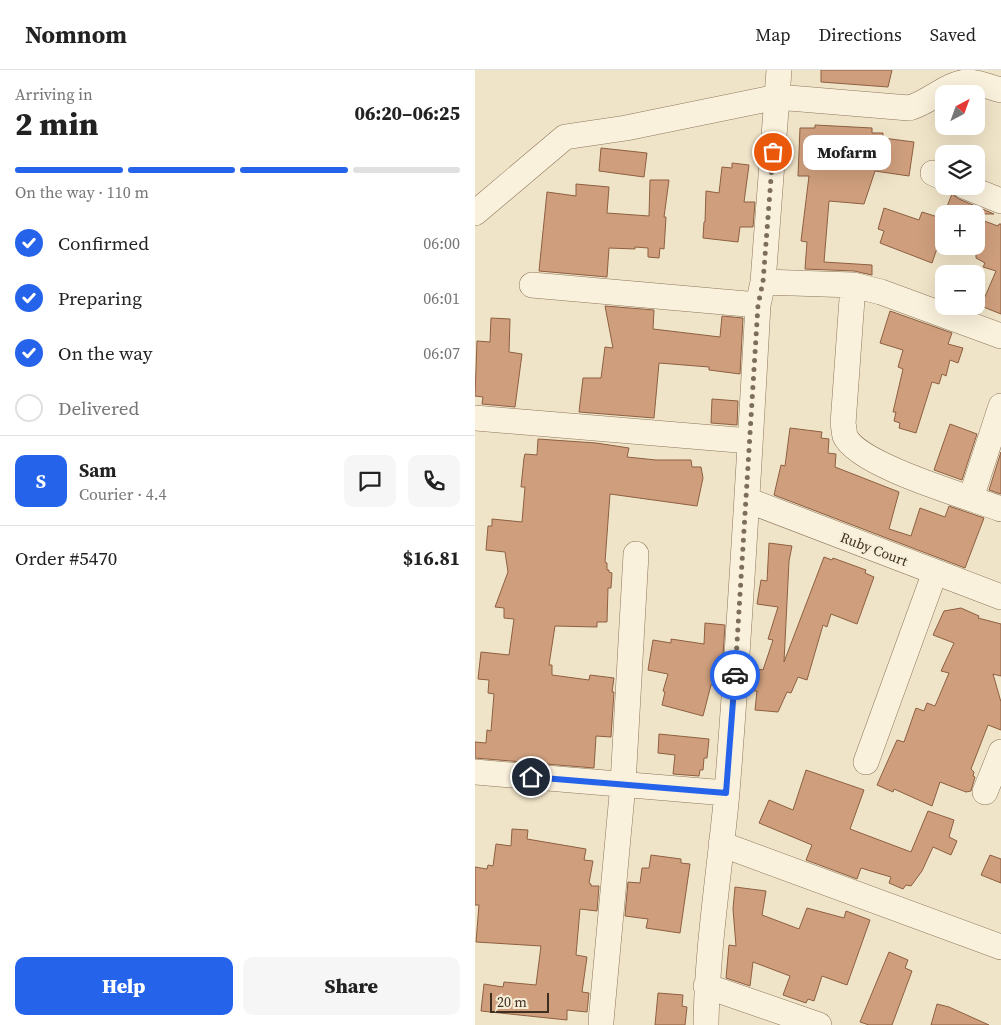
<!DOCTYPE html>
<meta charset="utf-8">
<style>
body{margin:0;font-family:"Source Serif 4",serif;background:#f6f6f6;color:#222;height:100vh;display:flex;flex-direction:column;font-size:19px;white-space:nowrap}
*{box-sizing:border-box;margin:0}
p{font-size:16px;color:#767676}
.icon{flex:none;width:28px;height:28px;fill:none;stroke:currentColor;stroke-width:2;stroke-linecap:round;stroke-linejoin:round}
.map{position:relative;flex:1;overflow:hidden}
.side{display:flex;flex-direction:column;background:#fff;width:475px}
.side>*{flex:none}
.needle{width:32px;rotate:41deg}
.fabs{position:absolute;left:460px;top:15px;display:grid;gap:10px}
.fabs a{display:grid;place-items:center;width:50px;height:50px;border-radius:10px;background:#fff;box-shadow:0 5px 20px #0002;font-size:25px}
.scale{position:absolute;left:15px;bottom:12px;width:59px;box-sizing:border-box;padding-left:5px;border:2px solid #3d2e20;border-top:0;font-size:14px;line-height:18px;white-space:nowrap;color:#3d2e20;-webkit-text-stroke:4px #f7eed8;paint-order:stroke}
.pin{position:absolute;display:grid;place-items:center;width:42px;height:42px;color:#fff;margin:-21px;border:2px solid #fff;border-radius:50%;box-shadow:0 1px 5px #0007}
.courier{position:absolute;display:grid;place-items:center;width:50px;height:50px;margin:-25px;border:4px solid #2563eb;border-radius:50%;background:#fff;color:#222;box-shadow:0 1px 6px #0007}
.bubble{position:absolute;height:35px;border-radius:10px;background:#fff;box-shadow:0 5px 20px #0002;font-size:16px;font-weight:800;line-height:35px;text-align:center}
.summary em{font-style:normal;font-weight:800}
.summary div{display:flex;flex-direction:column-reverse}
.summary{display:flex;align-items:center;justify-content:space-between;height:85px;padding:0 15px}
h1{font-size:32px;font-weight:800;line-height:38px}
.bar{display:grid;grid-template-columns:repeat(4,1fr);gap:8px 5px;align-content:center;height:60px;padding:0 15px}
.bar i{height:6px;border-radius:4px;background:#e0e0e0}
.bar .current{background:#2563eb}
.bar p{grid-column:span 4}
.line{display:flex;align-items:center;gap:12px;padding:0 15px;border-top:1px solid #e0e0e0}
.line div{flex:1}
.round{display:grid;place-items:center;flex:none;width:52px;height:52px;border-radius:10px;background:#f6f6f6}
ol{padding:0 15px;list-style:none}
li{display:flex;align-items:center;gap:15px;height:55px}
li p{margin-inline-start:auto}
li .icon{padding:5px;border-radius:50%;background:#2563eb;color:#fff;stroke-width:4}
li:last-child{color:#767676}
li i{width:28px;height:28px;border:2px solid #e0e0e0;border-radius:50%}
.action{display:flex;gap:10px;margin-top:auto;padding:10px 15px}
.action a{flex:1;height:58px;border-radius:10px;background:#2563eb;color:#fff;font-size:20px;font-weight:800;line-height:58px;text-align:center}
.action a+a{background:#f6f6f6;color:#222}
header{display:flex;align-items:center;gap:30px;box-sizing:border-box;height:70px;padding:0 25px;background:#fff;border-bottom:1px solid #e0e0e0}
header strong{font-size:24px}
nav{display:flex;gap:28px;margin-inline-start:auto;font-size:18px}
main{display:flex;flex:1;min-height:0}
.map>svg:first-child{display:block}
</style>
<header>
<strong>Nomnom</strong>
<nav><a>Map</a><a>Directions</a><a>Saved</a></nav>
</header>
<main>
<section class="side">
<div class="summary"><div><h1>2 min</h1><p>Arriving in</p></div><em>06:20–06:25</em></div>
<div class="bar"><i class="current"></i><i class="current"></i><i class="current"></i><i></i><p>On the way · 110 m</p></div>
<ol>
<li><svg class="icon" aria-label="check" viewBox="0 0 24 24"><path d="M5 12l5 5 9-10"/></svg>Confirmed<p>06:00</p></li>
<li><svg class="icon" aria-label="check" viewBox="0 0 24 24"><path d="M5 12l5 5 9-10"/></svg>Preparing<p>06:01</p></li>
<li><svg class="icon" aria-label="check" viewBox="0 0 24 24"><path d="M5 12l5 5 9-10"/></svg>On the way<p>06:07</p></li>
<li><i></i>Delivered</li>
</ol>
<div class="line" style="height:90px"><b class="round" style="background:#2563eb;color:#fff">S</b><div><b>Sam</b><p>Courier · 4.4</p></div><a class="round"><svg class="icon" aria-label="chat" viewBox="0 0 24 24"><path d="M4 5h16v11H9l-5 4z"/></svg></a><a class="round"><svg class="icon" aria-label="phone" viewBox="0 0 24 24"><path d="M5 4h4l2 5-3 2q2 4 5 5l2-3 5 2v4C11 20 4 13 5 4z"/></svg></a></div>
<div class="line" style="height:65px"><div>Order #5470</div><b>$16.81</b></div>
<div class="action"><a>Help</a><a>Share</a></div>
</section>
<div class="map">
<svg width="526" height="955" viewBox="0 0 526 955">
<rect width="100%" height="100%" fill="#f0e4c8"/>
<path fill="#cf9f7d" stroke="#8d5f41" d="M346,0H417L413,17L346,12Z
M340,55L397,58V63H408V68L439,72L434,106L400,101L389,134L354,131L349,192L397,195V205L379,201L330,199L332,172L326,171L334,106H323L325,58H340Z
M126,78L172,83L169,107L124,101Z
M257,93L274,95L269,132H280L278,157H265L263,172L228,168L229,152H230L231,121L244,123L247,97L257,98Z
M175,110H194L189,147H191L189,179L185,178L184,188L173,187V178L160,177V179L134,178L132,207L64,201L72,122L101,126V114L134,117L132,143L174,146Z
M477,124L484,129L519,144H469Z
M409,138L444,150L447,142L469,149V158L457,193L405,173L409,161L403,159Z
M501,148L523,156L524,154H526V244L506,236L521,201L508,197L510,193L501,188Z
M130,236L179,240L178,259L245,267L247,246L268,248L265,304L234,300V297L184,293L179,348L104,342L108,308H126L130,277L138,278Z
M415,241L477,263L473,274L488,278L483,293L475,290L471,306L467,304L464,314L457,312L441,363L424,358L425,353L419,351L421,342H418L428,299L423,297L428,280L405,273Z
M16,248L35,249L34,282L47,284L40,337L7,334L8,327L0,326L2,271L15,272Z
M237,329L263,331L262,355L236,353Z
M475,354L502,364L487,410L459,400Z
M315,358L347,362L346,368L354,369L353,383L361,384L360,397L424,422L414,459L436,466L445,438L470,447L474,436L509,448L490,498L299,425L306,395L310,396Z
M63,369L121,373L154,378L152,387L181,390H216L217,397H226L228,408L222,436L135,424L130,492L132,493V500H134V502L137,503L136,518H133L132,552H122V557L80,556L74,595H77V605L114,610L115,605L139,608L137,622H139L136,667L121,666L119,698L0,688V672L11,673L12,660L16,661L19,624L13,623L14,610L3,609L6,582L34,585L39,549L29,548V538L20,537L33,502L30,482L11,480L13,456H17V449L47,452L50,417H46L49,388L50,384L62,385Z
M526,382V424L514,420Z
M294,473L317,476L314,491L309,592L349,487L357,490L358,488L391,500L390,503L399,507L382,554L356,544L352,557L348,555L332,610L323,607L316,623L312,622L303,642L280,640L282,621H278L282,599L288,600L298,570L293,569L303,537L282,534L286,510L292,511Z
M486,538L504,546L503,548L526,554V606L518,604L526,632V660L513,655L496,699L499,702L498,706L500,707L496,721L491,722L465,712L457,736L419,719L418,722L402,715L422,670L429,672L441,638L449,641L452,633L460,636L474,603L466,601L479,573L458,565L469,541Z
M230,553L250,555L246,615H236L228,646L187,635L190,622L188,621L193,604L173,600L178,570L196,573V569L229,574Z
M184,664L234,669L232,688H229L228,700H225L224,706L198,704L200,685L183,683Z
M331,700L389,720L375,759L436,782L453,741L479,750L474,767L482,771L476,785L458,777L447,801L436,816L431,815L428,819L414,813L416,807L399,802L386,798L382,809L331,790L337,775L284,753L294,730L318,740Z
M37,759L53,760L52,769L111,779L109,790L118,791L114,813L116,814V816H124L122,841L105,839L101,885L112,887L107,922L114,923L112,942L92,940V950L6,941L9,914L28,917L29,912L61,915L66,876L1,872L4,835H0V797L12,799L13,795L18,796L21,774L36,776Z
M176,785L206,789V793L215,794L205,863L171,858L173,849L150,846L153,812L165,813L167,798H174Z
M515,785L526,789V813L506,805Z
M260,817L291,821L287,845L324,859L332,838L369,848L371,841L395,850L372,915L347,906L339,931L333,929L331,933L308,925L315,906L278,892L275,916L251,908L254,875L261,876L258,839Z
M414,882L433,890L430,898L437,901L417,955H394L385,952Z
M183,923L208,925L207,936L212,937L210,955H180Z
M462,934L474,937L514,955H456Z"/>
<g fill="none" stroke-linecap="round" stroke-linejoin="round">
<defs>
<path id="minor" d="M458,103L469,108
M489,116L526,131
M0,143L90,67L151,58L302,27L434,38C454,33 472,13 492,12C500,11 517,18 526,20
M288,212L378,215L406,222L526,266
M57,215L283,235
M378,215L368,354C369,357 369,362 370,366C382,395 494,427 526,439
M0,348L275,371
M496,428L526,336
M272,430L526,527
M391,692L460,502
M0,702L251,723
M510,722L526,682
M246,774L526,877
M231,916L344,955
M126,951L148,714L161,484
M231,955C232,877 245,799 252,722C265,560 274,397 283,235L288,212L304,0"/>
</defs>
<use href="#minor" stroke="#8d765c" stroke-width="26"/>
<use href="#minor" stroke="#faf1dc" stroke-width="25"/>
</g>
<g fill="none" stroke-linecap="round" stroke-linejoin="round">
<path stroke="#7c6e5b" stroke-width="5" stroke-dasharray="0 9" d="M260,605L283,235L288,212L298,82"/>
<path stroke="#2563eb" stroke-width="6" d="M56,707L251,723L260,605"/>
</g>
<g text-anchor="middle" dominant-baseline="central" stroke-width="4.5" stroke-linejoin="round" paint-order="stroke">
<g font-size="14" fill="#3d2e20" stroke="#f7eed8">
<text transform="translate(399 479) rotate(21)">Ruby Court</text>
</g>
</g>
</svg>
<div class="fabs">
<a><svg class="needle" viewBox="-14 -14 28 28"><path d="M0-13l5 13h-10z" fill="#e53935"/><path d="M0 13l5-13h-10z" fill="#767676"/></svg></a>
<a><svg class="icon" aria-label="layers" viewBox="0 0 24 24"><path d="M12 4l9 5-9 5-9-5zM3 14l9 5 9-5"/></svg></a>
<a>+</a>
<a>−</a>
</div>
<div class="scale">20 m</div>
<div class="pin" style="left:298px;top:82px;background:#ea580c"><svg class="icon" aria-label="bag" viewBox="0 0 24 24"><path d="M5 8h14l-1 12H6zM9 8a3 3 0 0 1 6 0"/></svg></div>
<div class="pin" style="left:56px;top:707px;background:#1f2937"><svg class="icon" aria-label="home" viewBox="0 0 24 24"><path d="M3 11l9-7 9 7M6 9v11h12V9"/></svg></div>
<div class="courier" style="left:260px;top:605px"><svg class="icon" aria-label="car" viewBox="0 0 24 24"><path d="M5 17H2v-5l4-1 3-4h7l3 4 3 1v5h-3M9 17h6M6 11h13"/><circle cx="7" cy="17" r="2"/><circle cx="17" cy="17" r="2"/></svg></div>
<div class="bubble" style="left:328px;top:65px;width:88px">Mofarm</div>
</div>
</main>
